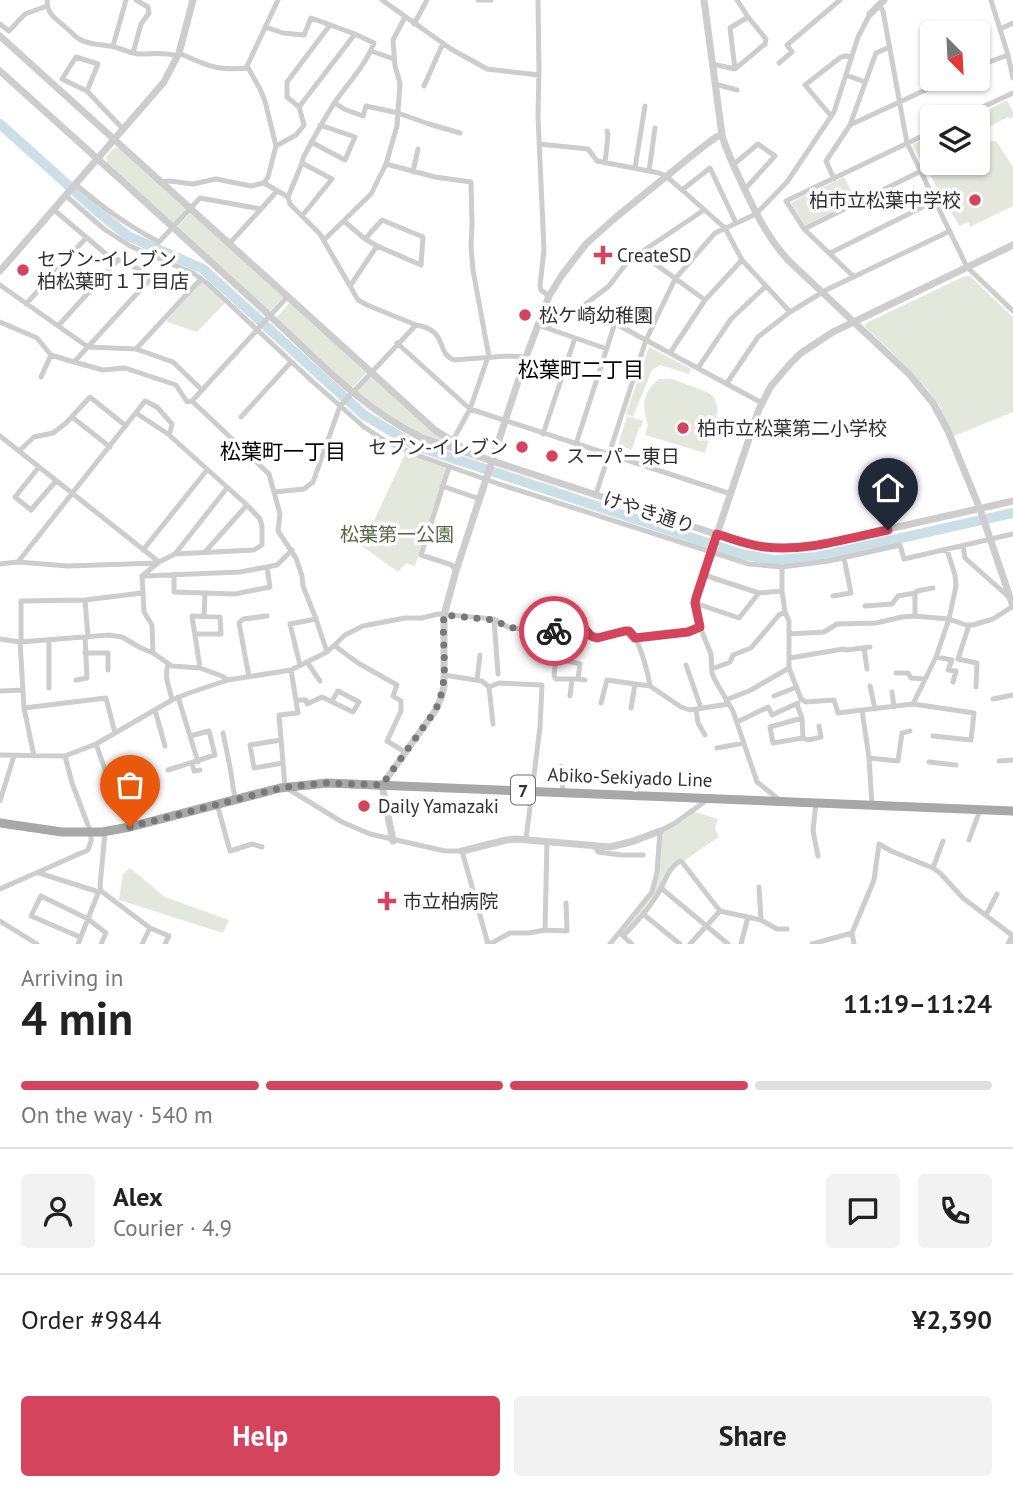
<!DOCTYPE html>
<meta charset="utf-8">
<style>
body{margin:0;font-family:"PT Sans","Noto Sans JP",sans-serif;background:#f2f2f2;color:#222;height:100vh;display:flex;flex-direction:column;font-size:26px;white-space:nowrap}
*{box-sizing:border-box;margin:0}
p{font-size:23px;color:#767676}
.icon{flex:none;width:38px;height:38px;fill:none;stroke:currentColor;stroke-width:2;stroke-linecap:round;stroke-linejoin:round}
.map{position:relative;height:944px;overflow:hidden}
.drawer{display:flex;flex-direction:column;background:#fff;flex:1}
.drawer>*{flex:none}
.needle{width:46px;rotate:156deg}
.controls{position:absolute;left:920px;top:21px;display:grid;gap:14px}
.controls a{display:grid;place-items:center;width:70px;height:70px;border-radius:7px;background:#fff;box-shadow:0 2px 5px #0004;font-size:35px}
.pin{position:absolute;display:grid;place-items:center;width:60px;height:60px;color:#fff;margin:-72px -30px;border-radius:50% 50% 50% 0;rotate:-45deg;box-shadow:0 0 7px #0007}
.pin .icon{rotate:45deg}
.courier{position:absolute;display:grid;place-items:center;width:70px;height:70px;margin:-35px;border:5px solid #d4455d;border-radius:50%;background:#fff;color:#222;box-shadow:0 2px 9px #0007}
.overview em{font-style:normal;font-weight:700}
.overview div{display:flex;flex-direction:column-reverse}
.overview{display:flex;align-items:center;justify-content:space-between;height:119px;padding:0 21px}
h1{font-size:46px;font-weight:700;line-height:52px}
.bar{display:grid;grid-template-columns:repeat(4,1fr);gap:10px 7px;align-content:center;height:84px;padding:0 21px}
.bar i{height:9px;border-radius:5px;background:#e0e0e0}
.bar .on{background:#d4455d}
.bar p{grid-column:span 4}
.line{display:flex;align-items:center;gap:18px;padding:0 21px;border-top:2px solid #e0e0e0}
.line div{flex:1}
.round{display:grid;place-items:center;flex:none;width:74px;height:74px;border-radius:7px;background:#f2f2f2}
.action{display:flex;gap:14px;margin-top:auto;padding:14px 21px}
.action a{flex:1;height:80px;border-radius:7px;background:#d4455d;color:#fff;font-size:28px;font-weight:700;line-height:80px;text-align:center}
.action a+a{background:#f2f2f2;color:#222}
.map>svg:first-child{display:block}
</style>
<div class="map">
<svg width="1013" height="944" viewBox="0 0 1013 944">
<rect width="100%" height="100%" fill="#fff"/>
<path fill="#e4e8dc" d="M1007,100L1013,112V117L1009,119L1008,117L987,128L980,114Z
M933,135V163H978V145L987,141H996L1013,167V206L970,227L968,222L959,226L950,209L947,208L930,174L931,172L927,174L913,146V144Z
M114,148H120L186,207V209L174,223H172L107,163L106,157Z
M844,177L856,200L806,225L804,224L791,204L792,202Z
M190,213H192L283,295V297L270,311H268L178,228V226Z
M965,276H970L1013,317V412L954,436L952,435L939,410L941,408C920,377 892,353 865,327L866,323Z
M202,281L225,303L197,332L167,322V320Z
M290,302L367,371L366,373L353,387H351L276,318Z
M649,347L691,369L689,374L660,365L652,370L633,417L626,414Z
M370,376H373L446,443C413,438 384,412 357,393V391Z
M659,379H672L707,392L714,397L718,410L705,453L645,435L648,425C641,406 643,392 659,379Z
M627,416L643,421L641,428L639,427L632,450L618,445Z
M406,452L447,468L415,566H413L406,563L398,572L362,546Z
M692,811L718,819L715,828L719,837L682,862L680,861L623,936L620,932L652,892L660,831Z
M130,868L165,897L229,920L223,933L119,900L123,874Z"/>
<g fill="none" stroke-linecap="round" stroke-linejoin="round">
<path stroke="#cbdfe7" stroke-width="10" d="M0,124L98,212L128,236L203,269L364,415L416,446L741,554L774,560L817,557L1013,513"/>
<path stroke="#cdcdcd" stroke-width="5" d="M47,0C47,14 55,18 64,26C70,30 74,37 81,40C93,46 106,44 118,48C125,50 132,54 139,54C153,54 165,52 178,56
M382,0L451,49L487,69L539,75
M478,0H491
M538,0L539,70L538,116L544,250L540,286L541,290L549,296
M991,0L1008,55L1013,78
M879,5L883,11L907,143L967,267L1013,311
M405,17L393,40L395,66L400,83L397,126L386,164L435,177L471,182L472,224L471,246L473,270L489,357
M0,24L9,31L25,14L47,6
M414,24L427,0
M265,27L283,33L304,35L311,18L355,34L374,43C366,64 350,81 337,99C324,118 314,138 303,158L302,163L288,197
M1000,29L1013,23
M113,46L126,0
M371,51L394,59
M133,53L141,24L149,13L148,7L136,0
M179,53C208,66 216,71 248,68
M779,63L792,52L787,45L840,0
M712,64L735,69L765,44L766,39L748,17L737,0
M978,66L1008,55
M735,69L730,28L748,17
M846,75L865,82
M715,84L737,90
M424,86L443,43
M87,91L62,79L76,57L98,64L87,91L123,129
M335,103L344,109L363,116L366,106L398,113L429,124L460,133
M299,107L355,34
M831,116L805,85L841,57L846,56L851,57
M961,117L1013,93
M850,125L949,79
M311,142L345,160L355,137L320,125
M539,144L588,149L597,161L659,173L666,176L682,190
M276,146L296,135L304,125L299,107L287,97V82L330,25
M605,163L608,136L607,131
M733,165L758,144L775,156L745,189
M635,168L645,106
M649,171L655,128
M413,172L418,149
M834,179L826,161L850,125L876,53L890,47
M160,182L170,181L193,184L216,179L251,186L264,183
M75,184C104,208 125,224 159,242L200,198L261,209L277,191
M65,195L104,229L130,246L193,273L207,283L312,381L364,427L387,442L414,454L499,484L749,564L782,567L829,561L900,545L904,559L1013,534
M53,209L106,254L189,292
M302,216L332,179L302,163
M344,221L365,239L377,246
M736,223L710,168L682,190L725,228L742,260L790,312L826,290L950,231
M804,229L921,171
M324,240L371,194L386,164
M229,244L261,209
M640,253L705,300
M830,253L935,201
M854,277L804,229L786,201L933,131
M0,285L88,347L136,349L173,362L202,390
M350,286L377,246L421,265L423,237L382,220L365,239
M288,296L192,401L269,474L280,514L278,531L296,558L302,576L303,586L316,619L327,652
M26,304L86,238
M583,306L762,403
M0,322L37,338L51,355L41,377
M416,325C449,330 435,353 454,360L507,356L526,357
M538,325L607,349
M58,326L118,260
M548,328L551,323L558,318L583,306L609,286L625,265L640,253L704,210
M397,343L470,409L731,494
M136,349L201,279
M670,353L705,300L742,260
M51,355L74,362L154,275
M74,362L103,370L125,368L176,385L187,402L192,401
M698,368L731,319L766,286
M727,383L758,337L790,312
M136,413L168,434L247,505L260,519L262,526V545L254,550L175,554
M72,417L110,447
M241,417L291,362
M543,434L575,338
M0,436L159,562
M452,442L470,409L488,357
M576,444L615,323
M19,451L34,437L53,433L66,423L90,397L126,426
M39,467L15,497L31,510L56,481
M449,467L421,555L452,565L456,571
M442,486L480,499
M275,492L304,489L313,482L340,406L416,325L367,305L358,300L320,234L290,204L288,197L264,183L268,177L276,146L265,101L260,89L247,66L278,0
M596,494L646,340L675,279L715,233L756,214L787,182L834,112L858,37L870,14
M717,534L696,598L695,603L700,627L711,654L712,673L715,680L733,711L757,782L781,801
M963,546L965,558L1010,598
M143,550L207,470
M205,552L247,505
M18,562L145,401L157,407L172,424L170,432L168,434
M0,564L18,562L68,566L158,563
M782,567V591L785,612L789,621V668L801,699
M174,574V592L235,594L270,587L267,567
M704,575L759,593
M144,576L240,572L267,567L277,565L292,550
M915,593L917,591L933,588
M833,596L851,593L844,558
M85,600L88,637
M695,603L739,618L759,593L782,591
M865,606L892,604L898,596L915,593V616
M204,617L205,593
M494,619L498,674
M969,625L958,659L977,663L976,687
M547,631L545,655L580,664L578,679L585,680
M195,634H221L220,617L192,616L200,668
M789,634L824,632L837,624L876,623L902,617L914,616L949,619L966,625H973L993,619L1013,606
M635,637L688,632L700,627
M0,639L20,642L109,635L122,637L141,648L153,653L172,666L200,668L222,676L228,680
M49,640V688
M21,641V601L85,600L142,593
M20,642L24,708L34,756
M335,646L358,663L397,685L393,696L401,701V711L387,741L405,752
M864,648L867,669
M85,653H108V670
M153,653L152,625L144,612L142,576L159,562L175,554L227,488
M936,657L952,660L948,670L956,671L953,682
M556,658L554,676L556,679H578
M790,658L843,649L847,650L870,647
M307,662L320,681
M168,664C164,680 169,684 172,700
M300,665L290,624L316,619
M686,665L701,708
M712,669L730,662L733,655L751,648L779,615L785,612
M291,670L298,713L279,715L285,787L342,822L370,834L445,851H462L488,944
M896,673H908L911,678L925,679
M444,675L482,681L489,687L493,724
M249,677L239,623L243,619L267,616
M76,680L87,678L85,637
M477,680L480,655
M870,686L875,709
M489,687L499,683L542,685L540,727L526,839
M0,691L23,690
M892,692L894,707
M570,696L572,679
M774,696L797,687
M178,697L198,762
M801,699L806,702L834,700L838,713L862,710
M993,699L1013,695
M296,700H306L307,704L322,697L353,712L359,702L338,691L332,701
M726,700L751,690L789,668
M601,703L607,680L650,686
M913,704L936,657L949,619L956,586L955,575L947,550
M797,705L802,718L803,738L773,743L770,727L802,718
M24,708L106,698L115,733
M631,708L635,684
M696,709L698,723L705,735
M155,710L165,746
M737,722L768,707L772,715L798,703
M223,733L230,767L235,799
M803,738L808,740L821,737L819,726
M281,740L250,745L254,768L283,763
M96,744L109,781L123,776
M717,748L744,743
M0,755L65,756L96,744L172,700L189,693L228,680L291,670L327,652L345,635L363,626L405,618H422L438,614L494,619L508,627L533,631L562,630L584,628L593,638H597L625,631C630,632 631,631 634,636C641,647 648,673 650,686L681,707L690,710L729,704
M869,758L898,761L902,733L910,731
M999,761L1013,760
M929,762L956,765
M192,763L194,771L200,770
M561,766L563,792
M168,770L215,755L209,731L190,736
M0,801L14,756
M816,802L813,831L818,856
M217,804L230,851L252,844L262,847
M872,805L869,758L862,710L913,704L974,713L971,740L933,736
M105,832L100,886L101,891L150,928L142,944
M969,840L980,810
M595,847L598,852L621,855H643
M933,868L943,841
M39,873L99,892
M759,887L761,920
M661,888L728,944
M0,889L88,850L91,841V833L72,783L65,756
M643,914L680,944
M986,915L997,894
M0,921L37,944
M150,928L169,936L165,944
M545,930L547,841
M620,932L623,936C637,922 652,905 661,888C667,877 669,868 680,861L682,862L720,911L761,920L777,929H787
M852,933L854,944
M623,936L632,944
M80,937L31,916L41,896L88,919L106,933L101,944
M78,944L99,891
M490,944L510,933H529L545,930L567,931L566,903
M610,944L652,892L657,872L660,831L675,823L707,800
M690,944L720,911
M741,944L748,917
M812,944L852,933L874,880L879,844L891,851L933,868L940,873L963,898L1013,936"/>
<path stroke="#cdcdcd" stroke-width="7" d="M704,0L722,135C727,153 735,169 743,186C756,213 768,239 789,261L909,374L933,403L948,431L980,509L1013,606
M870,14L884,0
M0,36L435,430L460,446
M0,71C86,148 172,226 257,304C310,352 357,406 422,438L740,542C766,549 791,549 818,545L1013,501
M0,271L164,82L179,53L193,0
M717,534L759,409L771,386L790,364L801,353L833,332L1013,245
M393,841L382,785L435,711L441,698L444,687V615L456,571L526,357L549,296L562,275L586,244L615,218L695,153L716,137L722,135
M462,851L506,840L516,839L610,847L634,841L660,831
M1009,944L1013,936"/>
<path stroke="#a8a8a8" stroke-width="9" d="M0,823L62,832H102L130,827L280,788L327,783L1013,811"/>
</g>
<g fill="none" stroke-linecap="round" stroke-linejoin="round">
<path stroke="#787878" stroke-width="7" stroke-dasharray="0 12.6" d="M130,827L285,787L327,783L382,785L435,711C451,678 441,649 444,615L494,620L508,627L533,631H554"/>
<path stroke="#d4455d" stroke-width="9" d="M554,631L584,628L591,636L597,638L625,631H629L635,638L688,632L700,627L695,603L696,598L717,534C733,539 748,545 765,547C806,552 848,538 888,530"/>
</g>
<g fill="#d4455d" stroke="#fff" stroke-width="2.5">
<circle cx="975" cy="200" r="7"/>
<path d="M599.5 244.5h7v7h7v7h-7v7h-7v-7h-7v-7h7z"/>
<circle cx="23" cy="270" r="7"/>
<circle cx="525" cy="315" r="7"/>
<circle cx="683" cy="428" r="7"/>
<circle cx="522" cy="447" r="7"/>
<circle cx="552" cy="456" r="7"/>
<circle cx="364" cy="806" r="7"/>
<path d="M383.5 890.5h7v7h7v7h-7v7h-7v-7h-7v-7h7z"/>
</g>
<g text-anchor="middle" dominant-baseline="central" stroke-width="7" stroke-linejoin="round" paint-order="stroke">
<rect fill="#fff" stroke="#6e6e6e" stroke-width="2" x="511" y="775.5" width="24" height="29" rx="5"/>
<g font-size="18" font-weight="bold" fill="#303030">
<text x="523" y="790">7</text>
</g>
<g font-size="19" fill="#303030" stroke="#fff" text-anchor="start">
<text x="961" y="200" text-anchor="end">柏市立松葉中学校</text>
<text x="617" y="255">CreateSD</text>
<text x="37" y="259">セブン-イレブン<tspan x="37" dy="22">柏松葉町１丁目店</tspan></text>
<text x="539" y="315">松ケ崎幼稚園</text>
<text x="697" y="428">柏市立松葉第二小学校</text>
<text x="508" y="447" text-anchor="end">セブン-イレブン</text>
<text x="566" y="456">スーパー東日</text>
<text x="378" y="806">Daily Yamazaki</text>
<text x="403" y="901">市立柏病院</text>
</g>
<g font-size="19" fill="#303030" stroke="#fff">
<text transform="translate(649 512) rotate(18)">けやき通り</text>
<text transform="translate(630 777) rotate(2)">Abiko-Sekiyado Line</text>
</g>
<g font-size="19" fill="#576741" stroke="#fff">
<text x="397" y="534">松葉第一公園</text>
</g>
<g font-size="21" fill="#000" stroke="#fff">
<text x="581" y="369">松葉町二丁目</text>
<text x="283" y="451">松葉町一丁目</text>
</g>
</g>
</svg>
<div class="controls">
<a><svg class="needle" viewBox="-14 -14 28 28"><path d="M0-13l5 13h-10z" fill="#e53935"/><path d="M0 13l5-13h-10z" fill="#767676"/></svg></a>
<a><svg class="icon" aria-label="layers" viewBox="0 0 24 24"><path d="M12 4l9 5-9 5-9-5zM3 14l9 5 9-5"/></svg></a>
</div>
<div class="pin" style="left:130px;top:827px;background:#ea580c"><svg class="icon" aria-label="bag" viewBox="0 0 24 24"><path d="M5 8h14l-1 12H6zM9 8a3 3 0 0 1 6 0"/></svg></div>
<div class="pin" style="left:888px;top:530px;background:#1f2937"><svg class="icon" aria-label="home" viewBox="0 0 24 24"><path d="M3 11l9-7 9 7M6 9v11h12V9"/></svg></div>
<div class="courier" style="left:554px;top:631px"><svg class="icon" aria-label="bike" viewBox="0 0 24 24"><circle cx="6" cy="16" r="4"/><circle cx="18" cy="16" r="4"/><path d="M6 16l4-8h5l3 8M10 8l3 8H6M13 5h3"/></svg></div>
</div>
<section class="drawer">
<div class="overview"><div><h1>4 min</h1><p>Arriving in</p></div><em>11:19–11:24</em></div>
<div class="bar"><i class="on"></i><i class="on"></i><i class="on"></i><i></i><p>On the way · 540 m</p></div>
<div class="line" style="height:126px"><a class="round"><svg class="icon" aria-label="person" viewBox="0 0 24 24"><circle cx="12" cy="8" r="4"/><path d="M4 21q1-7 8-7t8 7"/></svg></a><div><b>Alex</b><p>Courier · 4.9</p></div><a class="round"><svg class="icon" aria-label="chat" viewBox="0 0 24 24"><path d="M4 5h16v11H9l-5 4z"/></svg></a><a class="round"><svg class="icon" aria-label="phone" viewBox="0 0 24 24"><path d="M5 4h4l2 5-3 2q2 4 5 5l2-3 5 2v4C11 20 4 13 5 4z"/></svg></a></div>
<div class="line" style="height:91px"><div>Order #9844</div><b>¥2,390</b></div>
<div class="action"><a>Help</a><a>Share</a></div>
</section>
